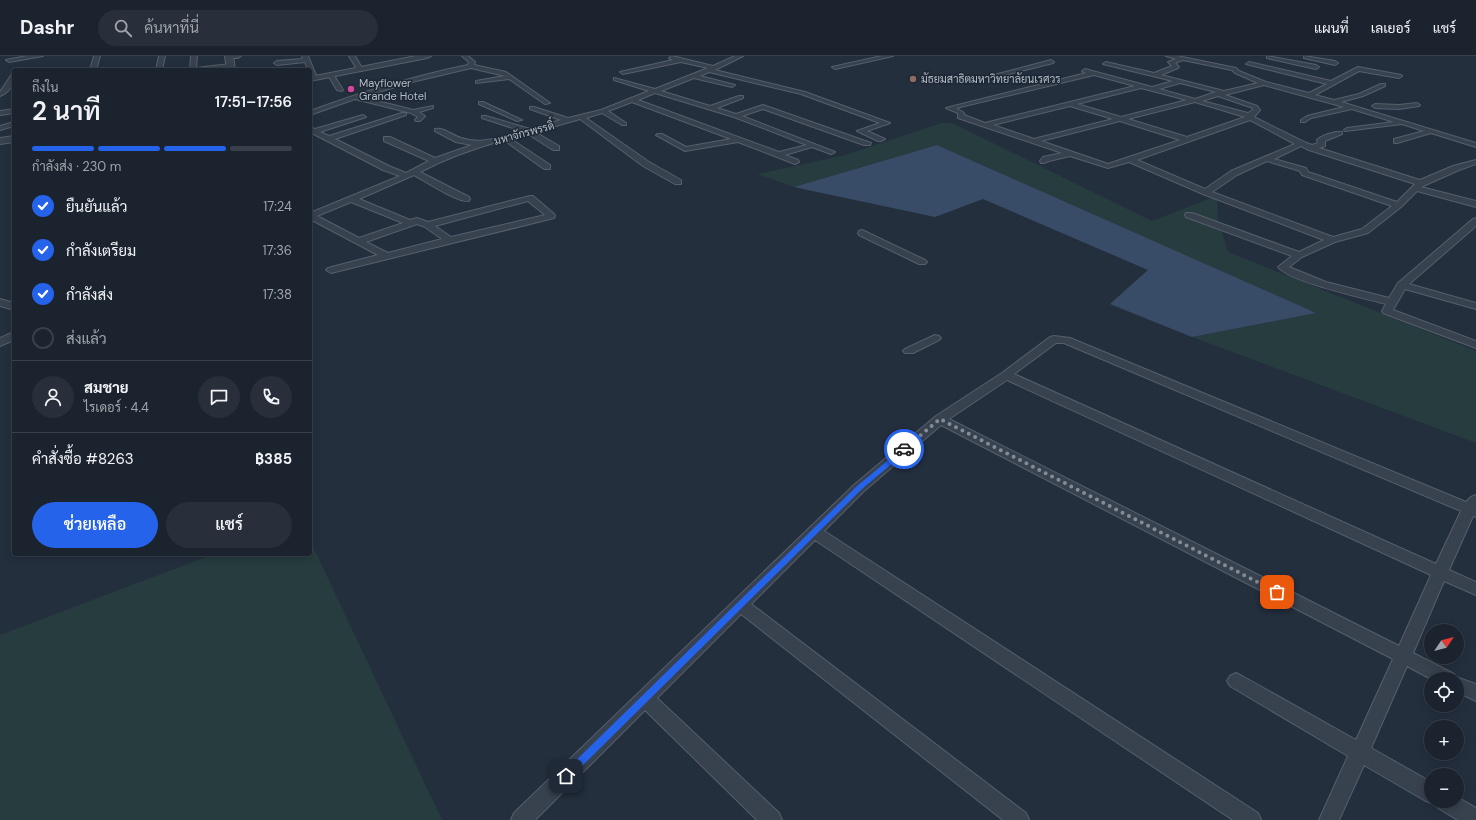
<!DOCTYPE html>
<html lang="th">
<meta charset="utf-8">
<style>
body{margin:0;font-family:"DM Sans",Sarabun,sans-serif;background:#282f3a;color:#f1f3f6;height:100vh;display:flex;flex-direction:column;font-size:15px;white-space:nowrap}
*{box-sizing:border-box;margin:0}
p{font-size:13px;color:#a0a4aa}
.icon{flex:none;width:22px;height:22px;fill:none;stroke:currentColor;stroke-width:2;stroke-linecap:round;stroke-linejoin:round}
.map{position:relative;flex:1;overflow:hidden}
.details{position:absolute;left:12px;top:12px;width:300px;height:488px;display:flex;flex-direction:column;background:#1b232e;border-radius:4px;box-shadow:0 2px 10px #0003,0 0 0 1px #39404a}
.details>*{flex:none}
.needle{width:26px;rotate:55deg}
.tools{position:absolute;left:1424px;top:568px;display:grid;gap:8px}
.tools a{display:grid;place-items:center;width:40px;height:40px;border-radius:50%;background:#1b232e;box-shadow:0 2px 10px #0003,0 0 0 1px #39404a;font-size:20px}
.pin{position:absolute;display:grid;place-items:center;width:34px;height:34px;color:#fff;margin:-17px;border-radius:8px;box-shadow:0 2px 6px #0006}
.courier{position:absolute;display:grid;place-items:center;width:40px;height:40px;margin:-20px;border:3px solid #2563eb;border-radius:50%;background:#fff;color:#222;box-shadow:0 1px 5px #0007}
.headline em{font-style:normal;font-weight:600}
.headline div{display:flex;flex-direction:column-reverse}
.headline{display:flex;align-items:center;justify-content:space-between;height:68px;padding:0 20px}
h1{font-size:26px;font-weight:600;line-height:30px}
.bar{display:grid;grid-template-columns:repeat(4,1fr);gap:6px 4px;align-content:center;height:48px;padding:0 20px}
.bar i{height:5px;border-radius:3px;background:#39404a}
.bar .on{background:#2563eb}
.bar p{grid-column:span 4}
.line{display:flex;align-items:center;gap:10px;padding:0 20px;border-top:1px solid #39404a}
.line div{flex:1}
.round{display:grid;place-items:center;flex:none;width:42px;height:42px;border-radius:21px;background:#282f3a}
ol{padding:0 20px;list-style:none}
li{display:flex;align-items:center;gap:12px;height:44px}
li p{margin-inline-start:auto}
li .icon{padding:4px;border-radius:50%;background:#2563eb;color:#fff;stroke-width:4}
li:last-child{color:#a0a4aa}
li i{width:22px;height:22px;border:2px solid #39404a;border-radius:50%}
.action{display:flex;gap:8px;margin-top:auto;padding:8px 20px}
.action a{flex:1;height:46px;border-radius:24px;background:#2563eb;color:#fff;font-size:16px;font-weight:600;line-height:46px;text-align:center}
.action a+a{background:#282f3a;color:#f1f3f6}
header{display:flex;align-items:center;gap:24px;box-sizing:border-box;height:56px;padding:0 20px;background:#1b232e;border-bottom:1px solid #39404a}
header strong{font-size:19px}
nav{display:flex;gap:22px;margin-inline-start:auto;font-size:14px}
.search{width:280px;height:36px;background:#282f3a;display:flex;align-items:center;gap:10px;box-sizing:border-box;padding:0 14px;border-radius:22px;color:#a0a4aa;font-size:15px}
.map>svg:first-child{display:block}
</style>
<header>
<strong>Dashr</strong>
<div class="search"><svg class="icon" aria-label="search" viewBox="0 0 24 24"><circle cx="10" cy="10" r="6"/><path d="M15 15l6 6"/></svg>ค้นหาที่นี่</div>
<nav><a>แผนที่</a><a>เลเยอร์</a><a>แชร์</a></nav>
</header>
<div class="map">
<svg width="1476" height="764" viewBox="0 0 1476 764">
<rect width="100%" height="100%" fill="#242f3e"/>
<path fill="#263c3f" d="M941,67H952L1152,165L1217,140L1218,163L1228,196L1476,295V387L1192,281L1315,257L937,89L794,131L757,118L846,99Z
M310,484L442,764H0V579L214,498H310Z"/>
<path fill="#394c67" d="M937,89L1316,257L1192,281L1110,248L1148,214L983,143L935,161L794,131Z"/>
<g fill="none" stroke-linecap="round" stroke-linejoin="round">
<defs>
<path id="minor" d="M27,0H43L9,6L6,4Z
M94,0H100L96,14H90Z
M159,0H165L162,14H156Z
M191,0H197L196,12L230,8L233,10L210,14H190Z
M227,0H241L238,2H227Z
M302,0H308L317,22L316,23L311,22L310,14H308L305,6L277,9L274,7L277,5L303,3Z
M349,0H355L363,14L362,15H358Z
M462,0H468L475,6L474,9L506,16L550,47L545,48L509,23L476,27V25L505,20L471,12L412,26L362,41L413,54L433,50V52L419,56L425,60L420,65H416L415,64L418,61L411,57L355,43L310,59V55C362,36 414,20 468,9L469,6Z
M672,0L713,10L735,0H743L715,14L805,36L890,67L867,75L885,83L881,85H878L857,75L880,67L801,38L709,16L700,20L735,29L732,31L694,22L661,35L710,50L739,40H743V42L717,52L736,58L763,49L871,87L870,89H864L763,53L742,60L835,96L831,98L812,91L785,99L798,104L799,106L795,108L738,86L685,95L656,79L658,78H662L686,91L731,83L632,46L608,55L626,67V69H622L602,57L586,62L649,106L681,124V128H675L643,110L580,63L535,76L559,90V94H553L528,78L511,83L550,109V113H544L504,84C475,92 447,102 420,116L469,141L470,143L469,145C458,147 425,125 414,119L359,143L410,164L417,162L428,166L530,140H533L554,158L555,160L554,162L331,217L326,214L328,212L378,199L310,163V157L400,120L383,114L310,76V71L315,73L363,59L366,61L320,76L329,80L402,57H406V59L335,83L389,110L406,117L429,105L384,85V81H390L435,102L472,89L456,86L435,75V73C443,71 452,79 461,82C483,89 501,81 522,75L482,62V60H486L530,73L561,64L530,53V51H534L568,62L601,54L649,35L614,24V22L655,33L708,12L681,6L623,18L620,16L673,4L669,2ZM655,37L734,61L807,89L779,96L638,44ZM528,145L545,159L451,181L435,170ZM351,146L403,167L359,182L317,160ZM417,168L425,171L442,183L388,197L366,186Z
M882,0H893L835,13L832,11Z
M1166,0H1177L1236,12L1239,15L1266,26L1309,37L1327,28L1246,8L1249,6L1331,25L1358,11L1401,19L1402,20L1399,22L1359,15L1315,39L1334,44L1359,38L1381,28H1385V30L1363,40L1341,46L1476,87V91L1431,77L1397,87H1394V83L1424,75L1402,68L1345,75L1344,74L1347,72L1394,66L1352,53L1311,62L1305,66H1301V64L1307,60L1344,51L1264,29L1225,39L1257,50L1260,54L1254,61L1304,86L1312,89L1318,87L1317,84C1323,79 1335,75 1342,76V78L1325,85V90L1319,92L1420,124L1453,110L1476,104V108L1459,114L1421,131L1476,145V151L1417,135L1401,151L1368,177L1335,186L1302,201L1289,211L1326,226L1389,242L1398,227L1473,163L1476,162V170L1409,228L1476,247V253L1405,233L1393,254L1476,285V292L1383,257L1382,255L1386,248C1364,242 1290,226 1278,211L1292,200L1186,161L1185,159L1186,157H1192L1299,196L1324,184L1203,138L1129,106L1108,112L1070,100L1049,105L1044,107H1041L1040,105L1043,101L1062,97L958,62V57L946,52L1086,17L1082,15L1085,13L1152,31L1173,25L1103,8L1106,6L1154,17L1172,10L1168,6L1176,3ZM1183,4L1232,14L1235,17L1258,27L1224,35L1161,19L1178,12L1179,11L1175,7ZM1094,19L1135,30L985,67L964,59V57L956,52ZM1180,27L1216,36L1195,43L1159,33ZM1141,32L1187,44L1121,61L1077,48ZM1218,40L1253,52V54L1248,57L1202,45ZM1195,46L1245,61L1187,81L1128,63ZM1070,50L1113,63L1034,83L993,69ZM1250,64L1295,88L1231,115L1205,133L1137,104ZM1120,65L1180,84L1108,108L1041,85ZM1301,90L1309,94L1415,128L1397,146L1308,116L1306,112L1274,103ZM1267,105L1300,115L1302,119L1392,150L1362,173L1333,181L1212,136L1237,119Z
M1267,0L1316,9L1319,11L1316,13L1267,2Z
M1304,0L1335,5L1338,7L1335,9L1304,2Z
M1051,4L1054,6L1053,7L997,21L994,19Z
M14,17C14,27 10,37 0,40V36L12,18Z
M331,17L333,18L343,34L342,35L337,34L328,19Z
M479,46H483L522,64L517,65L479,48Z
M1417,47L1420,49L1419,50L1399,53L1375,52L1372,50L1375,48L1399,49Z
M14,53V57L0,59V55Z
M14,66V70L0,74V70Z
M862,174L925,204L927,206L925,208H919L859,179L858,177L859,175Z
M0,243L14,247V254L0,250Z
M14,276V284L0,290V282Z
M935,279L939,280L941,282L939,284L913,297H905L903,295L905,293Z
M1054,280L1070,282L1466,446L1471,441L1476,439V461L1473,460L1449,514L1476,526V539L1444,525L1413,597L1454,618L1456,621L1476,628V645L1457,636V623H1431L1407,610L1371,692L1431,726V745H1457V741L1476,752V764H1458L1438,752L1435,745L1431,747L1424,744L1364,709L1339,764H1319L1348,700L1230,630L1227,625L1230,620L1236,617L1242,620L1356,684L1393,603L941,369L864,435L824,475L1258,757L1261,764H1233L815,484L751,548L1026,757L1029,764H1003L741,558L657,642L779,757L782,764H757L645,654L535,764H511L514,757L854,429L936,360L1002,317L1050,281ZM1056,287H1064L1461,455L1436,508L1014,318ZM1007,324L1431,519L1399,590L949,363Z"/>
<path id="tertiary" d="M225,0H233L235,14H227Z
M416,0H431L427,2L310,25V21Z
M14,80V86L0,88V82Z"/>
</defs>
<use href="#minor" stroke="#565f6c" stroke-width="2"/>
<use href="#tertiary" stroke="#565f6c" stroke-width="2"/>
<use href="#minor" fill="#38414e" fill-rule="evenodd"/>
<use href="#tertiary" fill="#38414e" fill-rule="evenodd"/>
</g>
<path fill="#2563eb" d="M904,391L908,393L907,395L862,433L569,723L566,724L563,723L561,720L563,717L857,430Z"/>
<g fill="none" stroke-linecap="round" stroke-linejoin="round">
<path stroke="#828b98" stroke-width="4" stroke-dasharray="0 7.2" d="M904,393L940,363L1277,536"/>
</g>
<circle fill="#8d6e63" stroke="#1d2633" stroke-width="1.5" cx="913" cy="23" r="4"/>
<circle fill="#d1479c" stroke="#1d2633" stroke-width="1.5" cx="351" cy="33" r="4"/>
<g text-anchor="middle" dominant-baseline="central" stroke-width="3" stroke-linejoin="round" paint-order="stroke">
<g font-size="11" fill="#b4bcc9" stroke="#1d2633" text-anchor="start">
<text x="921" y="23">มัธยมสาธิตมหาวิทยาลัยนเรศวร</text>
<text x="359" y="27">Mayflower<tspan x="359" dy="13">Grande Hotel</tspan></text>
</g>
<g font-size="11" fill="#b4bcc9" stroke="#1d2633">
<text transform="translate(524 77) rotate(-15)">มหาจักรพรรดิ์</text>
</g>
</g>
</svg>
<div class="tools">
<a><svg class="needle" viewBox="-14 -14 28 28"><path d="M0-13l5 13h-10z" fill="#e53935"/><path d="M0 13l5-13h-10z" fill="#a0a4aa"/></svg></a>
<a><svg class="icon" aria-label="locate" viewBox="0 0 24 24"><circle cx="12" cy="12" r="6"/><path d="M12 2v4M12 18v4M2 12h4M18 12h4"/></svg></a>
<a>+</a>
<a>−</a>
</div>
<div class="pin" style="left:1277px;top:536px;background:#ea580c"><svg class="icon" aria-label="bag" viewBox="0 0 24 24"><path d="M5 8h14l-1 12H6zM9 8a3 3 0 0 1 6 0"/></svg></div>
<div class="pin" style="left:566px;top:720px;background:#1f2937"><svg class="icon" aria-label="home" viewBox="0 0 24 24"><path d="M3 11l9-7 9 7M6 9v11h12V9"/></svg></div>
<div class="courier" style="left:904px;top:393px"><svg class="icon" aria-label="car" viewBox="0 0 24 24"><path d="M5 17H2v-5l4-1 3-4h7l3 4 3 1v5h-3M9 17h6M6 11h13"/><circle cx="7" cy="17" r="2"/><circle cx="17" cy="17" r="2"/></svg></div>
<section class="details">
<div class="headline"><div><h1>2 นาที</h1><p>ถึงใน</p></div><em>17:51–17:56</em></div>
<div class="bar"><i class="on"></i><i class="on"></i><i class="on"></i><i></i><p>กำลังส่ง · 230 m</p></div>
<ol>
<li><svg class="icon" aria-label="check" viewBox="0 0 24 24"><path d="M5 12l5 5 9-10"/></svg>ยืนยันแล้ว<p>17:24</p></li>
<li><svg class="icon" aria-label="check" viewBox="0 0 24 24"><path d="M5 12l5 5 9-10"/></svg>กำลังเตรียม<p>17:36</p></li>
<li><svg class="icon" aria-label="check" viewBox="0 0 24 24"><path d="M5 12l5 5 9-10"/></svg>กำลังส่ง<p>17:38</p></li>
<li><i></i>ส่งแล้ว</li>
</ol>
<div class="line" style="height:72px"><a class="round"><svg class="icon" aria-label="person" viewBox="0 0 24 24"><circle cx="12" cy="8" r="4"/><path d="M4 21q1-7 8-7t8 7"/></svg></a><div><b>สมชาย</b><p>ไรเดอร์ · 4.4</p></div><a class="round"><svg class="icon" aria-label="chat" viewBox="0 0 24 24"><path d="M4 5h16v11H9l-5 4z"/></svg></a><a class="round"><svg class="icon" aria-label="phone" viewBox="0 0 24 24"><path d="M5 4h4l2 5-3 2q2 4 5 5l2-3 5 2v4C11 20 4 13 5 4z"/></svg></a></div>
<div class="line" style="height:52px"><div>คำสั่งซื้อ #8263</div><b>฿385</b></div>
<div class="action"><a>ช่วยเหลือ</a><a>แชร์</a></div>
</section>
</div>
